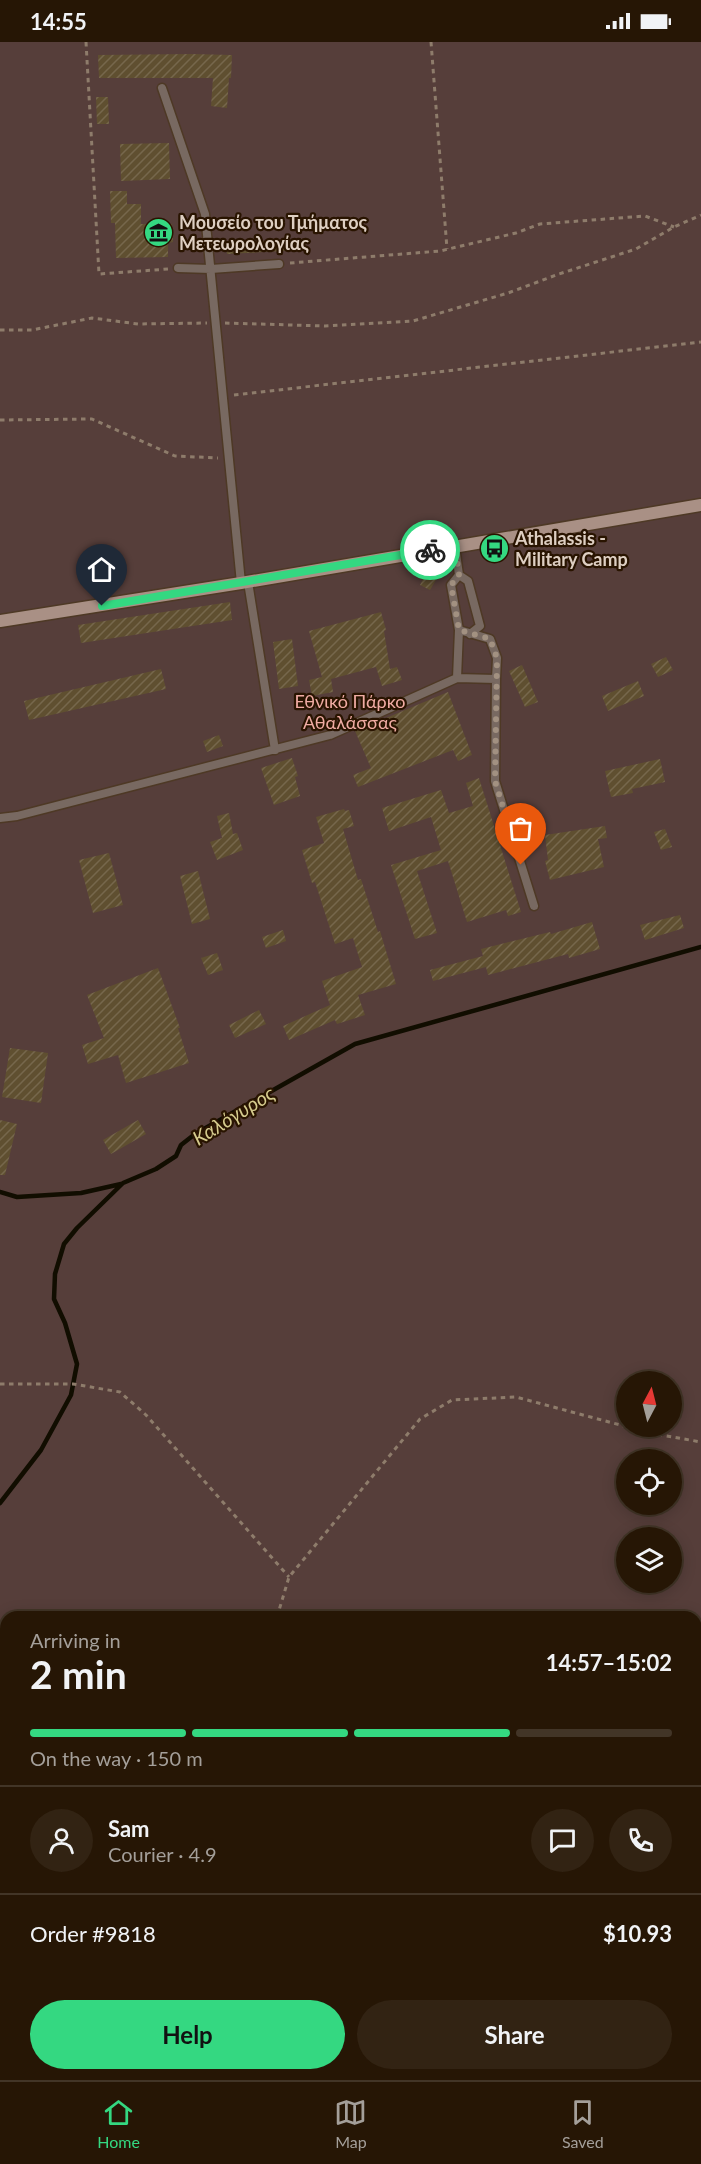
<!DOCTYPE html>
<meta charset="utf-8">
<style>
body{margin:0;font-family:Lato,sans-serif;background:#322313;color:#f1f3f6;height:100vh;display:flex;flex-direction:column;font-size:22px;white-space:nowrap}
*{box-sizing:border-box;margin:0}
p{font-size:20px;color:#a49f9a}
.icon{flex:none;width:33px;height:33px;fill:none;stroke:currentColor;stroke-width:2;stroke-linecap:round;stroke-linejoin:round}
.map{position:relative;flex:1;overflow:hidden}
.details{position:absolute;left:0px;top:1569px;width:702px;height:470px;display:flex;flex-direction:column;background:#261605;border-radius:18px 18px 0 0;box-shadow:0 3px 15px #0003,0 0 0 2px #423527}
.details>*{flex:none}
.needle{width:39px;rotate:7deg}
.fabs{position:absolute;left:616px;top:1329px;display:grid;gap:12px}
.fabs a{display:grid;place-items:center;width:66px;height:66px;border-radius:50%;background:#261605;box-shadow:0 3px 15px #0003,0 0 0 2px #423527;font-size:30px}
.pin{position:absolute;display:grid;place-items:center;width:51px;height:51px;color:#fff;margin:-62px -26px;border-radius:50% 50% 50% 0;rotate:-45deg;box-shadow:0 0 6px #0007}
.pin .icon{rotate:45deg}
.courier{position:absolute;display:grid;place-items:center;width:60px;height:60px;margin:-30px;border:4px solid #34d881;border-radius:50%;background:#fff;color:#222;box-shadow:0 2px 8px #0007}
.summary em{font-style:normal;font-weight:700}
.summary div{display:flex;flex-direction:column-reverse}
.summary{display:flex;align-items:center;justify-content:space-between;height:102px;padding:0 30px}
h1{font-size:39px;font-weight:700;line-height:45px}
.bar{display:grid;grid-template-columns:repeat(4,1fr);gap:9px 6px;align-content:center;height:72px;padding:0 30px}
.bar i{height:8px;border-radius:4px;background:#423527}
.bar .current{background:#34d881}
.bar p{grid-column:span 4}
.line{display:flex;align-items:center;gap:15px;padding:0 30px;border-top:2px solid #423527}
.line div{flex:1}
.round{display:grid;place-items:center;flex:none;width:63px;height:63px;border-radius:32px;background:#322313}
.action{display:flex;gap:12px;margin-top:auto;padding:12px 30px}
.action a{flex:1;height:69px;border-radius:36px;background:#34d881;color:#111;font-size:24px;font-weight:700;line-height:69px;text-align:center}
.action a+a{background:#322313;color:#f1f3f6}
.status{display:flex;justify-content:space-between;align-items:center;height:42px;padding:0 30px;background:#261605;direction:ltr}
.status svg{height:16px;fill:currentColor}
.tabs{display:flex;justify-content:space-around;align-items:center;height:84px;border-top:2px solid #423527;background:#261605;font-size:16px;color:#a49f9a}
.tabs a{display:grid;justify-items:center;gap:3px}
.tabs .current{color:#34d881}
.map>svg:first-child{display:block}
</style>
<div class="status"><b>14:55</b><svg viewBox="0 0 49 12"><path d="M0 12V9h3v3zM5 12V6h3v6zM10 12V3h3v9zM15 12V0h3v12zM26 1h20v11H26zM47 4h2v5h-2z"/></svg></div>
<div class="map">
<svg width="701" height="2038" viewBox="0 0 701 2038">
<defs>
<pattern id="building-hatch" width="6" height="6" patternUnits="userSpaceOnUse" patternTransform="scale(1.5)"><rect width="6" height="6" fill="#5f4f30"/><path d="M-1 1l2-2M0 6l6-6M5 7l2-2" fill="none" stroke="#76674c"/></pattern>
</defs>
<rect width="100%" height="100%" fill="#331d07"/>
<path fill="#563e3a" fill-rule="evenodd" d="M0,0H701V2038H0ZM627,1340H672V1384H627ZM627,1418H672V1462H627ZM627,1496H672V1540H627ZM6,1575H696V2032H6Z"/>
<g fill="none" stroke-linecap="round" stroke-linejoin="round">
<path stroke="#110d00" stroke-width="4.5" d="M0,1150L17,1155L81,1151L121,1142
M0,1461L41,1408L71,1353L77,1322L65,1281L54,1257L55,1232L64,1202L77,1186L123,1141L156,1127L176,1114L181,1103L195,1092L355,1002L701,905"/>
</g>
<path fill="url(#building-hatch)" d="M192,12L232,13L231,36H229L227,66L211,64L213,36H99L98,13Z
M96,55H108L109,82H97Z
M169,101L170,137L121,139L120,102Z
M110,149H127V162H141V182H172L173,200L168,201V215L116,216L115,181H111Z
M303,197V208L227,212L226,201Z
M425,533L436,538L430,548L420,543Z
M230,560L232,578L81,601L78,583Z
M381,570L386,588L384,589L390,627L397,625L402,638L382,644L376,625L331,637L333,650L312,654L309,638L322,635L309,589Z
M292,597L298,644L279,647L273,600Z
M666,615L673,628L658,635L651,622Z
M522,623L538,660L525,665L509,629Z
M161,627L166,647L29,678L24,659Z
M638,639L644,654L608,669L602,654Z
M448,650L472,713L458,719L453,708L358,745L353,733L371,726L355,689Z
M219,693L223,704L207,710L203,699Z
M292,716L298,734L295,735L300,754L274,763L261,726Z
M660,717L665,740L632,747L633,751L611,755L605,729Z
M479,736L521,870L508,874L506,868L467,880L448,819L417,829L437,891L415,897L391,823L441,808L431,775L389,789L382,766L441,748L449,771L473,764L466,741Z
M344,767L345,769L349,768L354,784L343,787L358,838L361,837L378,890L380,889L396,942L358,953L365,973L337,982L335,978L289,998L283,984L330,963L322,939L362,925L353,896L335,902L315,840L312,841L302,808L324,801L316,775Z
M229,771L233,792L237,791L243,808L217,818L210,800L222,796L217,774Z
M605,784L607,796L598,797L604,825L550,838L545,819L548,818L545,793Z
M665,787L672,805L661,808L654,790Z
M109,811L123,863L93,871L79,818Z
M198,829L210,877L192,882L180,834Z
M680,873L684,886L645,898L640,883Z
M592,880L600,907L569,916L568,912L488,933L486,925L433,939L430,928L483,914L481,907L550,890L551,892Z
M283,888L286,899L266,906L262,895Z
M217,911L223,928L208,933L201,916Z
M158,926L180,986H178L189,1021L126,1041L118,1013L88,1022L82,1003L104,996L87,953Z
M259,968L266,982L235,996L229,983Z
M10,1006L48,1011L41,1061L2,1055Z
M0,1078L17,1082L5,1133H0Z
M138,1078L146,1092L111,1112L103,1098Z"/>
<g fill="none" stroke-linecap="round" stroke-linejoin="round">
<defs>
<path id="service" d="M162,46L205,172L241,541
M178,226L211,227L279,222
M459,533L468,539L480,584L470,592
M248,540L275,708
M457,636L459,588
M496,637L495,739L534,864
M0,776L17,774L330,693L457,636L496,637L497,616L490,597L459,588L451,543L459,533L455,504"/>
<path id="secondary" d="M0,579L241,541L701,463"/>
</defs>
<use href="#service" stroke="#4e3925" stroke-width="11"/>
<use href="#secondary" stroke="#4e3925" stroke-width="15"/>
<path stroke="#8e7c6b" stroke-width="3" stroke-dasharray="4.5 4.5" stroke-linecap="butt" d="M86,0L99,232L168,227
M431,0L447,207
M290,221L440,209L516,191L540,182L645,174L674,185
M225,281L325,284L413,279L508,251L559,232L636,207L674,185L701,173
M0,288H32L92,276L138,282L207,281
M234,353L701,300
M0,378L92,377L175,414L218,416
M0,1342H73L120,1350L146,1373L289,1535
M277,1575L289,1535L420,1377L452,1358L516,1355L650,1391L701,1400
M696,1620L701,1617
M0,1841L6,1837
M696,1932L701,1962
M696,2025L701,2018
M83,2032L86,2038
M221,2032L230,2038
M0,2036L14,2032
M668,2038L680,2032"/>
<use href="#service" stroke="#786961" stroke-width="8"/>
<use href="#secondary" stroke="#a99085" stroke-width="12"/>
</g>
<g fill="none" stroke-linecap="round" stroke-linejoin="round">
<path stroke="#a29181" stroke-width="6" stroke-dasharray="0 10.8" d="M430,508L455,504L459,533L451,543L459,588L490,597L497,616L495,739L521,823"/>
<path stroke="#34d881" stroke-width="8" d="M102,564L430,508"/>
</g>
<defs>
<symbol id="museum-disc" viewBox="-11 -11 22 22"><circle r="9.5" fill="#34d881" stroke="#291400"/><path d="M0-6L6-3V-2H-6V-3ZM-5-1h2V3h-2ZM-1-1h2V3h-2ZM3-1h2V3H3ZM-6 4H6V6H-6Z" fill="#111"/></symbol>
<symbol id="bus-disc" viewBox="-11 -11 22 22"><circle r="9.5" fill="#34d881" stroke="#291400"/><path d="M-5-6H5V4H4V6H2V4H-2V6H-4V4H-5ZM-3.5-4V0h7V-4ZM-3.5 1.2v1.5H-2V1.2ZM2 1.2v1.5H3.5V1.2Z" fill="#111"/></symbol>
</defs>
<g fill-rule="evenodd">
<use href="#museum-disc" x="142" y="174" width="33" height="33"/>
<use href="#bus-disc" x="478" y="490" width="33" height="33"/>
</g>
<g text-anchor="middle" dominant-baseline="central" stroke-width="4.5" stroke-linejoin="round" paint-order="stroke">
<g font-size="18" font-weight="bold" fill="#decfc2" stroke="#291400" text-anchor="start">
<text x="179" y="180">Μουσείο του Τμήματος<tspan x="179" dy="21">Μετεωρολογίας</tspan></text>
<text x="515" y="496">Athalassis -<tspan x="515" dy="21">Military Camp</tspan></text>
</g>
<g font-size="18" fill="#f0aca3" stroke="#291400">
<text x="350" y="659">Εθνικό Πάρκο<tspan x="350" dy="21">Αθαλάσσας</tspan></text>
</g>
<g font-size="20" font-style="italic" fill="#d5cb8d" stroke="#291400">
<text transform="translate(233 1073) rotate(-32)">Καλόγυρος</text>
</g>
</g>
</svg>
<div class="fabs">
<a><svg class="needle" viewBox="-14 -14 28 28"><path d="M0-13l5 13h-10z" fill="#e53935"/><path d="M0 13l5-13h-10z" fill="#a49f9a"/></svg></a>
<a><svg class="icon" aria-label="locate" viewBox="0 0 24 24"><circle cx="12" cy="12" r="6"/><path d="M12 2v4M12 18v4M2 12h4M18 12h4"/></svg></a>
<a><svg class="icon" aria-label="layers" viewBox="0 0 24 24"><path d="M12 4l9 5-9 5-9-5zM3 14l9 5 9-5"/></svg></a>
</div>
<div class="pin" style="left:521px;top:823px;background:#ea580c"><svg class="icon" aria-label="bag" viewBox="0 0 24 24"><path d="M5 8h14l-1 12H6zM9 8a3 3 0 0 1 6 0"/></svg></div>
<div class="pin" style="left:102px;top:564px;background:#1f2937"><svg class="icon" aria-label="home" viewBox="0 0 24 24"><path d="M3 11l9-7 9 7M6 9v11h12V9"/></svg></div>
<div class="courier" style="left:430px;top:508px"><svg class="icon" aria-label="bike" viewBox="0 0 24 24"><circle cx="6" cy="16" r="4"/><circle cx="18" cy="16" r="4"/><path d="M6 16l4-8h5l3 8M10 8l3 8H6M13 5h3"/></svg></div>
<section class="details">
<div class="summary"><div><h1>2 min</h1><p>Arriving in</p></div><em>14:57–15:02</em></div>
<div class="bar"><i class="current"></i><i class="current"></i><i class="current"></i><i></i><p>On the way · 150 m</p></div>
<div class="line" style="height:108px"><a class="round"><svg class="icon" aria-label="person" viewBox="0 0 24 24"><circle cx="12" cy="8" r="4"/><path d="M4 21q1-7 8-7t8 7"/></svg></a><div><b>Sam</b><p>Courier · 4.9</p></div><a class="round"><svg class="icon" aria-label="chat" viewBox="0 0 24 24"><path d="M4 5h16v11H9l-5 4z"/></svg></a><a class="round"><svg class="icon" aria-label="phone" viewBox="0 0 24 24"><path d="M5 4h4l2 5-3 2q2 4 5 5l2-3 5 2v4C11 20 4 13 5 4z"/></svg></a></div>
<div class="line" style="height:78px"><div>Order #9818</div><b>$10.93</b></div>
<div class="action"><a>Help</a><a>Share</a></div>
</section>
</div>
<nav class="tabs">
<a class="current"><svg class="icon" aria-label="home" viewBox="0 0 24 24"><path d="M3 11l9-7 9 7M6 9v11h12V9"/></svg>Home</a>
<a><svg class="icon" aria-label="map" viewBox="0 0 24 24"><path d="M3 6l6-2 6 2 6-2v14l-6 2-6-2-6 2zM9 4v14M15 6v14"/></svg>Map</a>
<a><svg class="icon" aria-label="saved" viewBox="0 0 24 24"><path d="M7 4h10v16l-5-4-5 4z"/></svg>Saved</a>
</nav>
